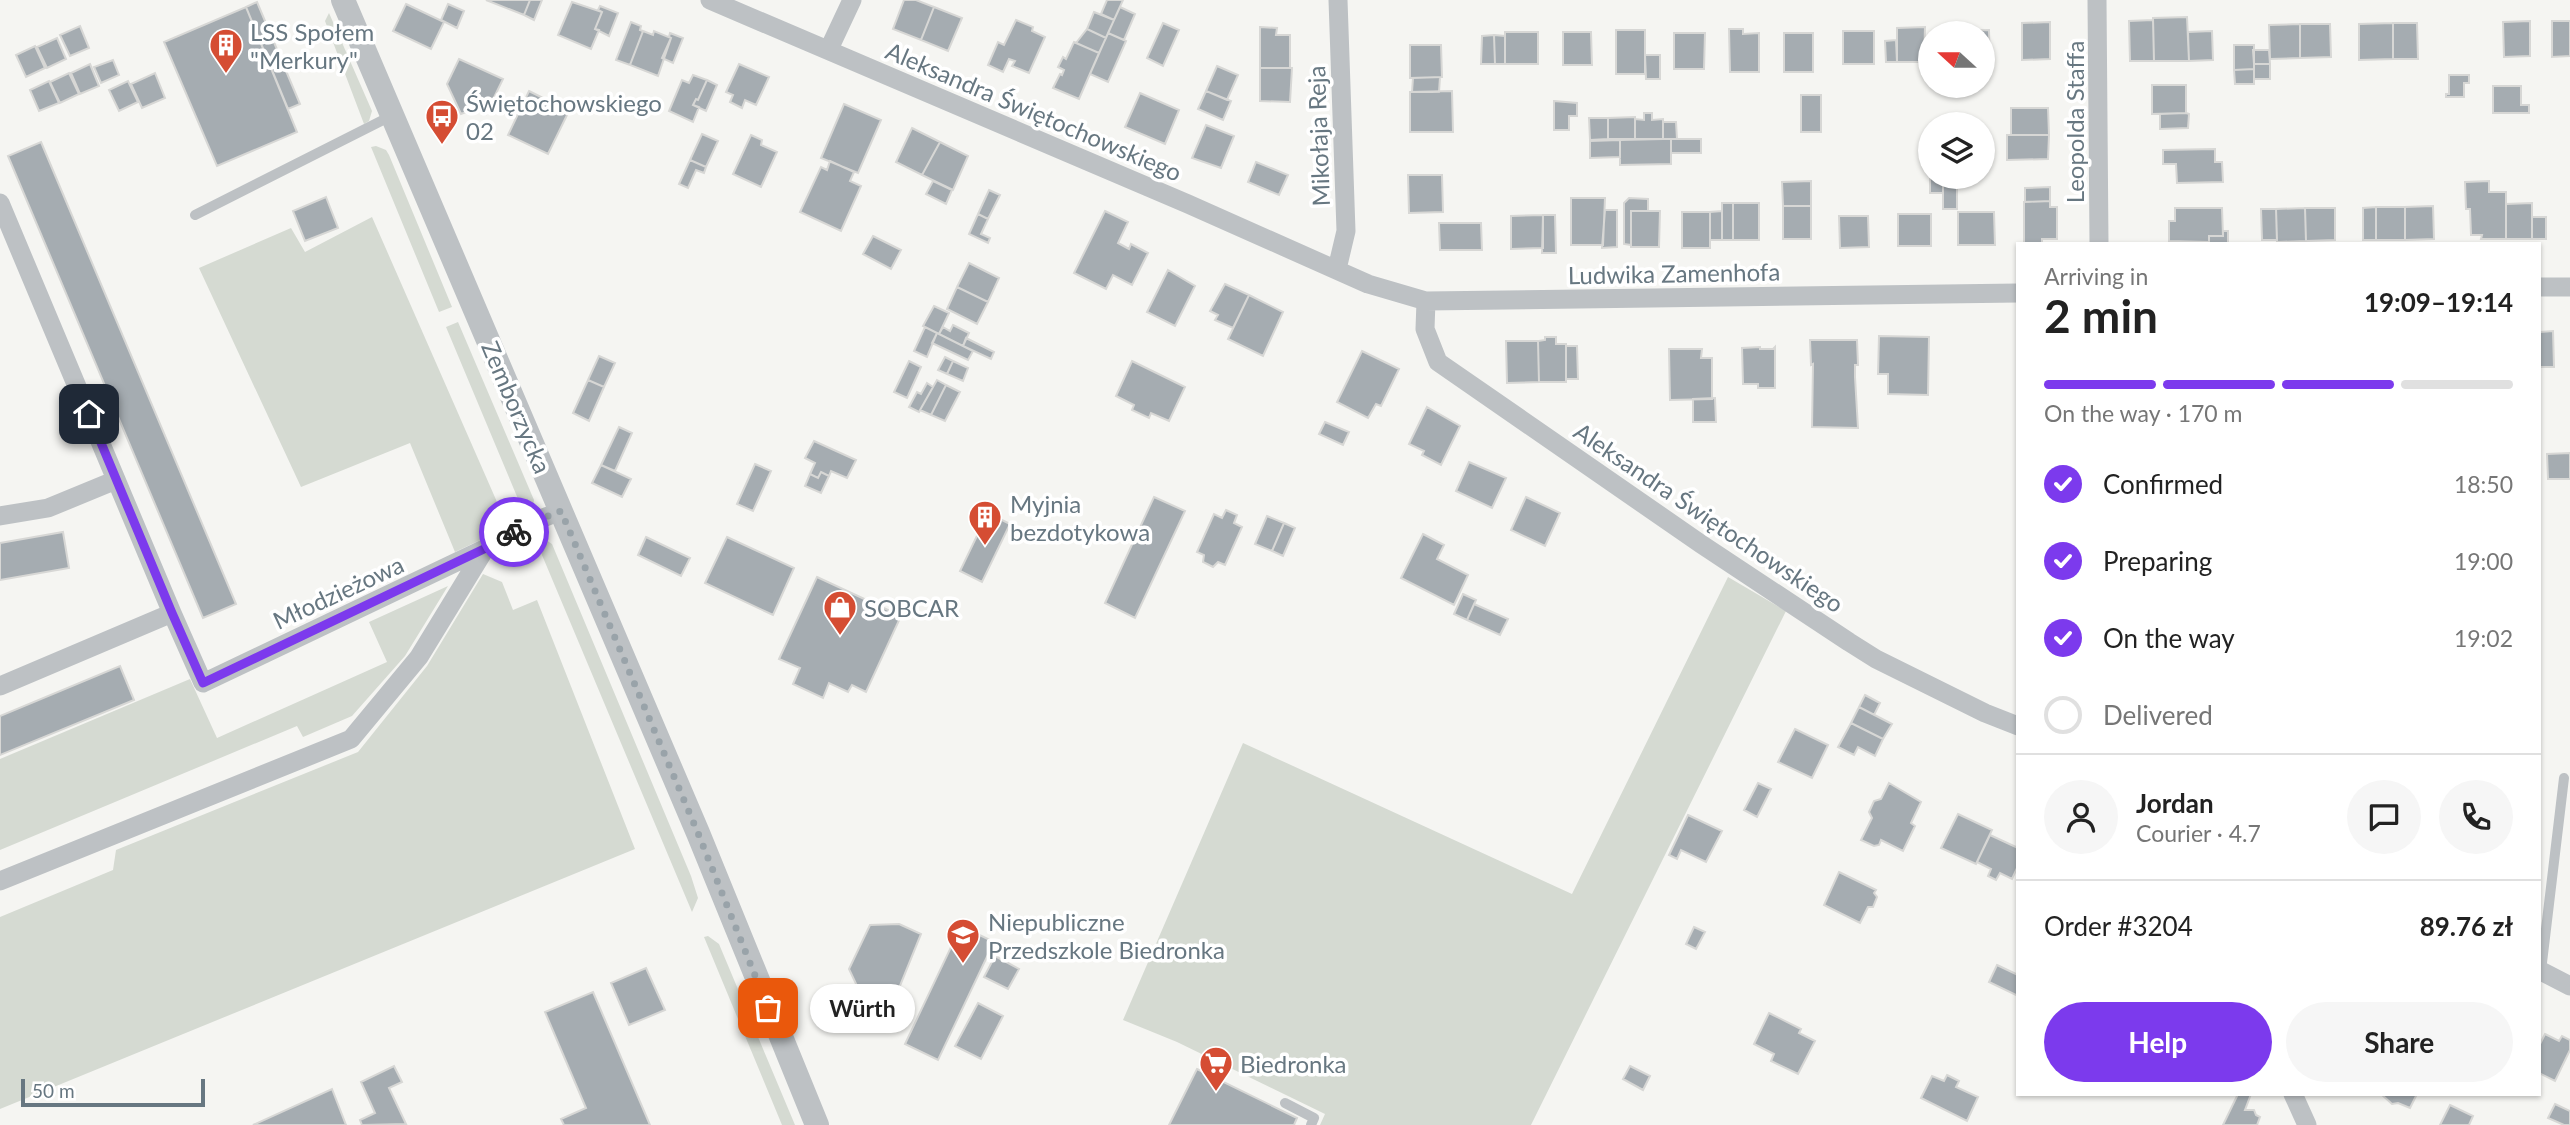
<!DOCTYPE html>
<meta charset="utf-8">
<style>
body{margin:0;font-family:Lato,sans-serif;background:#f6f6f6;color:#222;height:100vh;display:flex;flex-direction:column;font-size:26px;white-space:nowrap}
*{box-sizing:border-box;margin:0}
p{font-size:23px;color:#767676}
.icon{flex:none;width:38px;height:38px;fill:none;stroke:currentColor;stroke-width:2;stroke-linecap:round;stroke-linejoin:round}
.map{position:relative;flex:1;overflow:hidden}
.drawer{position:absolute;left:2016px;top:242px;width:525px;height:854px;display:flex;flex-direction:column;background:#fff;border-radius:0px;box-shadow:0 2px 5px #0004}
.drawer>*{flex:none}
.needle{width:46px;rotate:291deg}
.buttons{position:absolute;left:1918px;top:21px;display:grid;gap:14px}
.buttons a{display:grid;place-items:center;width:77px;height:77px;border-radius:50%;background:#fff;box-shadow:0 2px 5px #0004;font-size:35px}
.scale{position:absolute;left:21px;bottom:18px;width:184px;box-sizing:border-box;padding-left:7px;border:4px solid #677781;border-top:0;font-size:19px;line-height:24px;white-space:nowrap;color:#677781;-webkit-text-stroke:5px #fff;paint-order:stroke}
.pin{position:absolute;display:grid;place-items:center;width:60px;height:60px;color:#fff;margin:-30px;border-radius:14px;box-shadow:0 4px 10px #0006}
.courier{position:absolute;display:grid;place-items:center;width:70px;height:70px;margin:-35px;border:5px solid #7c3aed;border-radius:50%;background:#fff;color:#222;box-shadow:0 2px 9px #0007}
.bubble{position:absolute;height:49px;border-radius:24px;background:#fff;box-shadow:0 2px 5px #0004;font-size:23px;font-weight:700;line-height:49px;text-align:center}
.head em{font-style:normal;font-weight:700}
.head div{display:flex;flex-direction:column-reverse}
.head{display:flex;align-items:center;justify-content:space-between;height:119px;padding:0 28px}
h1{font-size:46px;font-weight:700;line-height:52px}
.bar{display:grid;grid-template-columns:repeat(4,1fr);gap:10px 7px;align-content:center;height:84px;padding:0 28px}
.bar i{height:9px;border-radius:5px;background:#e0e0e0}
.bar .selected{background:#7c3aed}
.bar p{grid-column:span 4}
.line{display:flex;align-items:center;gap:18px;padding:0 28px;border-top:2px solid #e0e0e0}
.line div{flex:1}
.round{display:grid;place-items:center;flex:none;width:74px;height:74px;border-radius:37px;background:#f6f6f6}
ol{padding:0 28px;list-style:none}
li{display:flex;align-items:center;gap:21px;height:77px}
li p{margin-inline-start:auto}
li .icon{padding:7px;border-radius:50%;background:#7c3aed;color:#fff;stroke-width:4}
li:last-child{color:#767676}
li i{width:38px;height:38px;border:4px solid #e0e0e0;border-radius:50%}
.action{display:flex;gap:14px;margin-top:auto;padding:14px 28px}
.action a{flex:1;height:80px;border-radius:42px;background:#7c3aed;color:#fff;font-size:28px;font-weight:700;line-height:80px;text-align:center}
.action a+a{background:#f6f6f6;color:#222}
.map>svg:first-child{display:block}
</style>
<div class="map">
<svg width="2570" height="1125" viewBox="0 0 2570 1125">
<rect width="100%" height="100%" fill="#f5f5f2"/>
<path fill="#d5dad2" d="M329,13L372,111L369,121L364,124L325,21Z
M376,146L386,150L389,155L452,307L439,312L371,147Z
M372,217L508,527L455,552L410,443L301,487L199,268L291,228L305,252Z
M458,322L534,500L531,515L526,518L446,327Z
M534,536L543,538L552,544L691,876L698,898L692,912Z
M483,574L502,582L513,610L537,600L635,849L0,1109V917L113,870L116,850L358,752L427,666Z
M1728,577L1786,611L1531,1125H1320L1325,1114L1177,1042L1123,1020L1243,743L1572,894Z
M448,586L405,656L352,716L303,737L297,726L0,850V759L190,679L217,738L387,662L369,622Z
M708,936L719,944L795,1125H782L704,937Z"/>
<path fill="#a5acb1" stroke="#d7d7d5" stroke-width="2" d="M486,0H530L524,15Z
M530,0H542L534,20L524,15Z
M904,0H916L934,7L921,40L893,29Z
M1107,0H1123L1114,20L1101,14Z
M257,2L300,104L288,109L246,7Z
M572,2L602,12L595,29L599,30L591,49L558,35Z
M406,4L444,22L431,49L393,31Z
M448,4L464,11L457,28L441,20Z
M600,6L618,13L609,36L595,29L602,12L598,10Z
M246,7L297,132L217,166L164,42Z
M934,7L962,18L948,51L921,40Z
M1120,7L1135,14L1124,40L1108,33Z
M1094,12L1114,20L1106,38L1087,29Z
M2187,17L2189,61H2154L2153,18Z
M1016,20L1033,27L1032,31L1045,37L1029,73L1012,66L1015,61L1009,59L1003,72L988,65L998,42L1004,45Z
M2153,20L2154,61H2130L2129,21Z
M2530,21V56L2504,57L2503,22Z
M2552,21H2570V56L2552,57Z
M631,22L641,26L640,30L643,31L630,65L616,60Z
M2050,22V59L2022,60V23Z
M1163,23L1179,30L1163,66L1147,58Z
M2393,23V59L2359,60V24Z
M2393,23H2417L2418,59H2393Z
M2300,24V58L2270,59L2269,25Z
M2300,24H2330L2331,57L2300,58Z
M80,26L89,48L70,56L60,35Z
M1260,27L1277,28L1276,35H1290V68H1260Z
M1925,27L1924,62H1897V28Z
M1087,29L1106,38L1099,53L1076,43Z
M1729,29H1743V34L1759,33V72H1730Z
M1616,30H1645V74H1616Z
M1989,30L1990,71H1983V33H1957V31Z
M643,31L653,35L654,31L671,38L658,76L630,65Z
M1843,31H1874V64H1843Z
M2212,31L2213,60L2189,61L2188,32Z
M1505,32H1538V64H1505Z
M1563,32H1591L1592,65H1563Z
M670,33L683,38L673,63L662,58L671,38L669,37Z
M1108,33L1126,41L1108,82L1090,74Z
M1674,33H1705L1704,69H1674Z
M1784,33H1813V72H1784Z
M1494,35L1495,64H1481L1482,36Z
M1494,35L1505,36V64H1495Z
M57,38L66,59L47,68L37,47Z
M1896,40L1897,62H1886L1885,41Z
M1074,42L1099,53L1079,99L1053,88L1060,74L1062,75L1064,70L1058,67L1063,57L1066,59Z
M1410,45H1441L1442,77L1410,78Z
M2234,45H2254V69L2234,70Z
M35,46L45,68L26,77L16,55Z
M2253,50H2269L2270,64H2254Z
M1645,55H1660V79H1646Z
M459,59L503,79L486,114L474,109L461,114L447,84Z
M113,60L119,75L101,83L94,67Z
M90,64L99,86L80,94L71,73Z
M739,64L769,77L756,105L745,100L742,108L730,102L733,95L726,92Z
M2254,64H2270V79H2254Z
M1217,66L1238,75L1227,100L1206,91Z
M1260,68H1292L1290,102L1260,101Z
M2254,69V84H2235L2234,70Z
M69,73L79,94L60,103L50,82Z
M155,73L165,98L142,108L131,84Z
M693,75L707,80L698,100L696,99L693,105L699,107L693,122L669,111L682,80L689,83Z
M2449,75H2469V83H2464V97H2446V94H2449Z
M1440,77L1439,92H1412L1413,78Z
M707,80L717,85L706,111L693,105L696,99L698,100Z
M49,81L59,103L39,111L30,90Z
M128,81L138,102L119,111L109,90Z
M2152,85H2186V113L2152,114Z
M2493,86H2521V105H2529V113H2493Z
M529,91L569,111L548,154L508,135Z
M1206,91L1231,101L1223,120L1198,109Z
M1452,91L1453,132H1410V92Z
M1140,93L1179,110L1165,144L1125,127Z
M1801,95H1821V132H1801Z
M1554,101L1577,103V116H1569V130H1554Z
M844,104L881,120L858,173L821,158Z
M2011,108H2048L2049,135H2011Z
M1644,113H1652V120L1663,119V139H1635V119L1644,120Z
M2186,113L2189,114L2188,128L2160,129V114Z
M1635,117V139H1608V118Z
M1589,118H1608V139L1590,140Z
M1663,122H1676L1677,139H1663Z
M1206,125L1234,136L1221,168L1192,158Z
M912,128L940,142L922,175L896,162Z
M702,134L718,141L706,167L690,160Z
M751,135L762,140L761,145L777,152L761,187L733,174Z
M2007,135H2049L2048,159L2007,160Z
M1663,139H1671V164L1620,165V140Z
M1671,139H1701V153H1671Z
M1620,140V157L1590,158V141Z
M41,142L236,604L203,618L8,156Z
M940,142L968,156L953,190L922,175Z
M2215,149V162H2222L2223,182L2177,183L2176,164H2163V150Z
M1930,156V177H1943V193H1930Z
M690,160L706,167L704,173L696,170L688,188L679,184Z
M830,161L854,172L850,181L861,186L841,231L800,212L821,167L827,170Z
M1256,162L1288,175L1279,195L1248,182Z
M1408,175H1442L1443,212L1409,213Z
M1943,177H1957V209H1943Z
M933,181L952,190L946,204L926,194Z
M1811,181V206H1783L1782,182Z
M2489,181V192H2506V239H2481L2482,235H2471L2470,209H2466L2465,182Z
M2050,187V201L2025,202V188Z
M989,190L1000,195L988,219L978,214Z
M326,197L338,228L305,241L293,211Z
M1571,198H1605L1603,245H1571Z
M1629,198L1648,199V211H1631V245L1624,244V203Z
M2050,201V207H2057V239H2042V243H2024V202Z
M1722,203H1733V240H1722Z
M1733,203H1759V240H1733Z
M2532,203V239H2506V204Z
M1783,206H1811V239H1783Z
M2433,206L2434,239L2405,240V207Z
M2376,207H2405V240H2376Z
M2376,207V240H2363V208Z
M2175,208H2222L2223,236H2209V242L2169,241V221H2175Z
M2305,208L2306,241L2277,242L2276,209Z
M2305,208H2335V240L2306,241Z
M2261,209H2276L2277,240H2262Z
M1605,210H1617V247L1602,248Z
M1105,211L1128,222L1118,243L1129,249L1131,244L1148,253L1132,285L1113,275L1106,289L1074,273Z
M1631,211H1660L1659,247H1631Z
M1722,211V240H1710V212Z
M1682,212H1710V248H1682Z
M1958,212H1994L1995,245H1958Z
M978,214L988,219L981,234L990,238L988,243L969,234Z
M1898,214H1931V246H1898Z
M1543,215V248L1511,249V216Z
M1543,215H1555L1556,253H1542Z
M1839,216H1868L1869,247L1840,248Z
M2532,217H2546V239H2532Z
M1439,223H1481L1482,250H1440Z
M2223,231H2228V243H2206L2209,242V236H2223Z
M873,236L901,250L891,269L863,254Z
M969,263L999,278L988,302L957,287Z
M1168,270L1195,286L1175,326L1147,312Z
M1225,284L1249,295L1233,328L1215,320L1218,315L1210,311Z
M957,287L988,302L977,324L947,309Z
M1249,295L1283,312L1263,356L1228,339Z
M934,306L949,313L939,334L923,326Z
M953,325L969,333L963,346L939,334L943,327L950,331Z
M925,327L937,333L927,357L914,351Z
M2553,331L2554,367H2539V332Z
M937,333L973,351L968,360L932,343Z
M1879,336L1929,337L1928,395L1888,394V374H1878Z
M1545,337H1556V344H1566V382H1539L1538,341L1545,340Z
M966,338L994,352L991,359L963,346Z
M1810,340H1857L1858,365H1855V377L1858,428L1812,427L1813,364L1811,365Z
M1506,341H1538L1539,382L1507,383Z
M1566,346H1577L1578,379H1566Z
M1760,347V349H1773L1775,347V388H1758V384H1743L1742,348Z
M1669,349H1702L1701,358H1712V399L1670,400Z
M1362,351L1399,369L1381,406L1376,404L1368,418L1337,402Z
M599,356L615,363L604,387L588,380Z
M945,357L953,361L947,374L938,370Z
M909,361L921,367L907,398L894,392Z
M953,361L968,368L963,381L947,374Z
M1132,361L1185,387L1169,421L1151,413L1149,418L1132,410L1134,405L1116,396Z
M588,380L604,387L589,421L573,413Z
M937,380L946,385L931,415L920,410Z
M927,383L933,387L919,412L909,407L917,392L921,394Z
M946,385L960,392L945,421L931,415Z
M1715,398L1716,422H1693V399Z
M1427,407L1460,426L1441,465L1422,455L1424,451L1409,444Z
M1325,422L1349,432L1343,445L1319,434Z
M619,427L632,433L615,471L601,465Z
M814,441L856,460L847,478L831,471L829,476L821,472L818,478L810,474L815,463L805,458Z
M2570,453V479H2548L2547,454Z
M1469,462L1506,478L1492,508L1456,491Z
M755,464L771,471L753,511L737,504Z
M601,465L631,479L622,497L592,483Z
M821,472L829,476L821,493L805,486L810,474L818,478Z
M1154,497L1185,511L1135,618L1105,603Z
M1526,497L1560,513L1545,546L1511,530Z
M1226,510L1237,515L1234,523L1242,527L1225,565L1218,562L1213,567L1203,562L1204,555L1197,552L1214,514L1222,518Z
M988,513L1010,524L982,582L960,571Z
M1267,516L1284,523L1272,551L1255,544Z
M1284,523L1295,528L1283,556L1272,551Z
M63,532L69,568L0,580V543Z
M1423,534L1444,545L1437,559L1468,575L1454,605L1401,578Z
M646,537L690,558L681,576L638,555Z
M727,537L794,568L773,615L705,583Z
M817,577L901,616L866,692L852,685L848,692L829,683L823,698L793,684L800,668L779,659Z
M1463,594L1476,600L1467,620L1454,614Z
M1474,604L1508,619L1500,635L1467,620Z
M120,666L134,700L0,755V716Z
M1865,695L1880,703L1874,715L1859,707Z
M1859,707L1892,724L1883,739L1851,723Z
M1851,723L1883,739L1875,756L1858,747L1854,755L1838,747Z
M1795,729L1828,745L1812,778L1778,762Z
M1758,783L1771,789L1757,817L1744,810Z
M1889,783L1921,802L1911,823L1915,826L1903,851L1881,840L1879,845L1874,846L1861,840L1872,818L1869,812L1874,801L1881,799Z
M1958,814L1992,830L1976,864L1941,848Z
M1688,815L1722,831L1706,862L1681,850L1677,859L1669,855Z
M1990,835L2018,848V866L2012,879L2000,873L1996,880L1988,876L1991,869L1977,862Z
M1839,872L1876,890L1874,893L1877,897L1873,907H1868L1860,923L1824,905Z
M899,924L921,934L889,1013L866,1005L849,969L870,925Z
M961,926L994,942L938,1060L905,1044Z
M1694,927L1705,932L1696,949L1686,944Z
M995,956L1019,969L1008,989L984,977Z
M1997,965L2018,975V996L1989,982Z
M646,968L665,1010L629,1025L611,983Z
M593,992L650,1125H564L561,1119L586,1108L545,1012Z
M978,1003L1003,1016L981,1059L955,1046Z
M1769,1013L1801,1029L1799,1033L1815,1041L1798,1074L1771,1061L1774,1054L1754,1044Z
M2545,1034L2559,1041L2562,1036L2570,1040V1050L2555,1081L2539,1073V1046Z
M394,1066L402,1082L389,1088L406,1124L362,1125L360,1120L375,1113L361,1082Z
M1630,1066L1650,1076L1643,1090L1623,1079Z
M1197,1069L1297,1118L1294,1125H1169Z
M1947,1075L1959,1081L1956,1087L1978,1097L1967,1121L1921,1098L1932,1076L1944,1081Z
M332,1089L346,1125H253Z
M2238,1094H2251L2245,1110H2254L2256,1115L2260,1117L2257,1125H2223Z
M2381,1094H2417L2410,1108L2398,1103L2392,1104Z
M2555,1104L2570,1111V1125H2564L2548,1118Z
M2450,1105L2473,1116L2469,1125H2440Z"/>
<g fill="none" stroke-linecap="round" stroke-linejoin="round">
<path stroke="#bdc1c4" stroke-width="10" d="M195,215L391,116
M2541,971L2564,778
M1285,1103L1314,1118L1311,1125"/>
<path stroke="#bdc1c4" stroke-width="19" d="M710,0L1188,204L1368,284L1426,301L2018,293
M2097,0L2099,243
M829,49L852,0
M0,203L172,613L203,683L486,548L525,525L561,511
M1337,269L1346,231L1338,0
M2539,287H2570
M1426,301L1425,329L1438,362L1701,544L1849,642L1876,659L1985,713L2018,726
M0,516L48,508L116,480
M0,686L172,613
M0,881L351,739L419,657L485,549
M2539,970L2570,986
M2293,1094L2307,1125"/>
<path stroke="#bdc1c4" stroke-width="24" d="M343,0L698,833L817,1125"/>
</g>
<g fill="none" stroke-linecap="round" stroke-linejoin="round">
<path stroke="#99a3a9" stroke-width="7" stroke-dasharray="0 12.6" d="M514,532L525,525L561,511L698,833L768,1008"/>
<path stroke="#7c3aed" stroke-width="9" d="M89,414L172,613L203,683L486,548L514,532"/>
</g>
<defs>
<symbol id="building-pin" viewBox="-11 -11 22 30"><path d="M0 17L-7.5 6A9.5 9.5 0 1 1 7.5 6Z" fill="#d54d33" stroke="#fff"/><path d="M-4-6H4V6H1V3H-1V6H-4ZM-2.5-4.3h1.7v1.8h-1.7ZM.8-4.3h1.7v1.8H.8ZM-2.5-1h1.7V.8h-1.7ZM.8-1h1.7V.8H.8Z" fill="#fff"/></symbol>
<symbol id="bus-pin" viewBox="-11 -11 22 30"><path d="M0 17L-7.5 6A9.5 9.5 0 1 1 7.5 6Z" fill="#d54d33" stroke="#fff"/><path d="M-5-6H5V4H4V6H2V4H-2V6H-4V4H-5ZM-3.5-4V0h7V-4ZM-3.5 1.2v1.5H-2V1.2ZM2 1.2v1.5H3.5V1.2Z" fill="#fff"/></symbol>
<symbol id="shop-pin" viewBox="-11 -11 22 30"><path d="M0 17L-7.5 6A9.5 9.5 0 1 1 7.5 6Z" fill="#d54d33" stroke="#fff"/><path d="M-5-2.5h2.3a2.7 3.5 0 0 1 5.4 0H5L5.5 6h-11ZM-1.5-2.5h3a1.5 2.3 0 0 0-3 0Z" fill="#fff"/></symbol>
<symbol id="school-pin" viewBox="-11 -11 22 30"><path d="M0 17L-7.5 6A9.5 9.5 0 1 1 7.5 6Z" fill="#d54d33" stroke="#fff"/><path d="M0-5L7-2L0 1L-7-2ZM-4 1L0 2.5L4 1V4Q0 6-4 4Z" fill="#fff"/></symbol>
<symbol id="supermarket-pin" viewBox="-11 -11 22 30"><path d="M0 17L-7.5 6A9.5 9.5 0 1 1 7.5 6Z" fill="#d54d33" stroke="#fff"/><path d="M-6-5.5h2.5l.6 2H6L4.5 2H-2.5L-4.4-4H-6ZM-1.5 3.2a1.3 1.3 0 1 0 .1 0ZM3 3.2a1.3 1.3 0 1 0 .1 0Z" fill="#fff"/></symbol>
</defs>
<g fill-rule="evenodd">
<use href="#building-pin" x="207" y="26" width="38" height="52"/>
<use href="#bus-pin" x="423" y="97" width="38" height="52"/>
<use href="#building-pin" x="966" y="498" width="38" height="52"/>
<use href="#shop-pin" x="821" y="588" width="38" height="52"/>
<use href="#school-pin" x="944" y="916" width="38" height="52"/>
<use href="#supermarket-pin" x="1197" y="1044" width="38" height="52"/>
</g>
<g text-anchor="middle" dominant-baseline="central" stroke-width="7" stroke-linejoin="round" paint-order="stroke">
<g font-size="24" fill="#677781" stroke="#fff" text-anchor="start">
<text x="250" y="31">LSS Społem<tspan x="250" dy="28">"Merkury"</tspan></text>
<text x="466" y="102">Świętochowskiego<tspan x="466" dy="28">02</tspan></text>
<text x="1010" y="503">Myjnia<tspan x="1010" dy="28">bezdotykowa</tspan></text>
<text x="864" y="607">SOBCAR</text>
<text x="988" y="921">Niepubliczne<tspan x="988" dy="28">Przedszkole Biedronka</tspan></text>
<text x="1240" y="1063">Biedronka</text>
</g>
<g font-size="24" fill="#677781" stroke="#fff">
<text transform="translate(1034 111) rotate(23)">Aleksandra Świętochowskiego</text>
<text transform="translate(2074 122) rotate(-90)">Leopolda Staffa</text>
<text transform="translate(1318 136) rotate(-92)">Mikołaja Reja</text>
<text transform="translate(1674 273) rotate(-1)">Ludwika Zamenhofa</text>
<text transform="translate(517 407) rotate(67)">Zemborzycka</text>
<text transform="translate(1709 517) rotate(34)">Aleksandra Świętochowskiego</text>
<text transform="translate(338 592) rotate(-25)">Młodzieżowa</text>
</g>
</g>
</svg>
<div class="buttons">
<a><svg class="needle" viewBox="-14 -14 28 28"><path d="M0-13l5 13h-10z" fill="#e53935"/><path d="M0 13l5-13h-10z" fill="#767676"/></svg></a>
<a><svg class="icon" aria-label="layers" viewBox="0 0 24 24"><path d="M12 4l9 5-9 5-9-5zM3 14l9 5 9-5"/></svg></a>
</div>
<div class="scale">50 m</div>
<div class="pin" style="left:768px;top:1008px;background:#ea580c"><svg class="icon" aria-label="bag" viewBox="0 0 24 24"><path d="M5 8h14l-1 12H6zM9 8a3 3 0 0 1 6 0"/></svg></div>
<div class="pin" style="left:89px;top:414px;background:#1f2937"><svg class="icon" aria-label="home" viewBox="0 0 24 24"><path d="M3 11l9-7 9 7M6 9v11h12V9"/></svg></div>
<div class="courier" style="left:514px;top:532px"><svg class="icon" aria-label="bike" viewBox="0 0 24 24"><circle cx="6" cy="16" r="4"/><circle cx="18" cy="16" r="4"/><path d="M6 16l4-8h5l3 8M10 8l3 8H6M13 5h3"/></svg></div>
<div class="bubble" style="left:810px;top:984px;width:105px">Würth</div>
<section class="drawer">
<div class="head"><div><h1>2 min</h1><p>Arriving in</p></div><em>19:09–19:14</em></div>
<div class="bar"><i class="selected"></i><i class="selected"></i><i class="selected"></i><i></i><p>On the way · 170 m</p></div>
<ol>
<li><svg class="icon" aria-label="check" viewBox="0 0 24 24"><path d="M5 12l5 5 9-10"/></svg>Confirmed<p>18:50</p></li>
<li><svg class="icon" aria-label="check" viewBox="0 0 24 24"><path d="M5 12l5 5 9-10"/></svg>Preparing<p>19:00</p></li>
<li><svg class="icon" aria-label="check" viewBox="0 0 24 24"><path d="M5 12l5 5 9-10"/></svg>On the way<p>19:02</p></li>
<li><i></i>Delivered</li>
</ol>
<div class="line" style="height:126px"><a class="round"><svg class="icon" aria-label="person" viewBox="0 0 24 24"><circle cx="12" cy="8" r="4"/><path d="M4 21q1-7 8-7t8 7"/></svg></a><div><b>Jordan</b><p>Courier · 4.7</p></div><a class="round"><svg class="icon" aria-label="chat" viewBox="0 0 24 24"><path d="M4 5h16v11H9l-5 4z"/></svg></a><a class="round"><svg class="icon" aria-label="phone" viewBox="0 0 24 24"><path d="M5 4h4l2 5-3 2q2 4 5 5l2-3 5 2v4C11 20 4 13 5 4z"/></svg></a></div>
<div class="line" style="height:91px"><div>Order #3204</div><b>89.76 zł</b></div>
<div class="action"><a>Help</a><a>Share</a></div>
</section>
</div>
